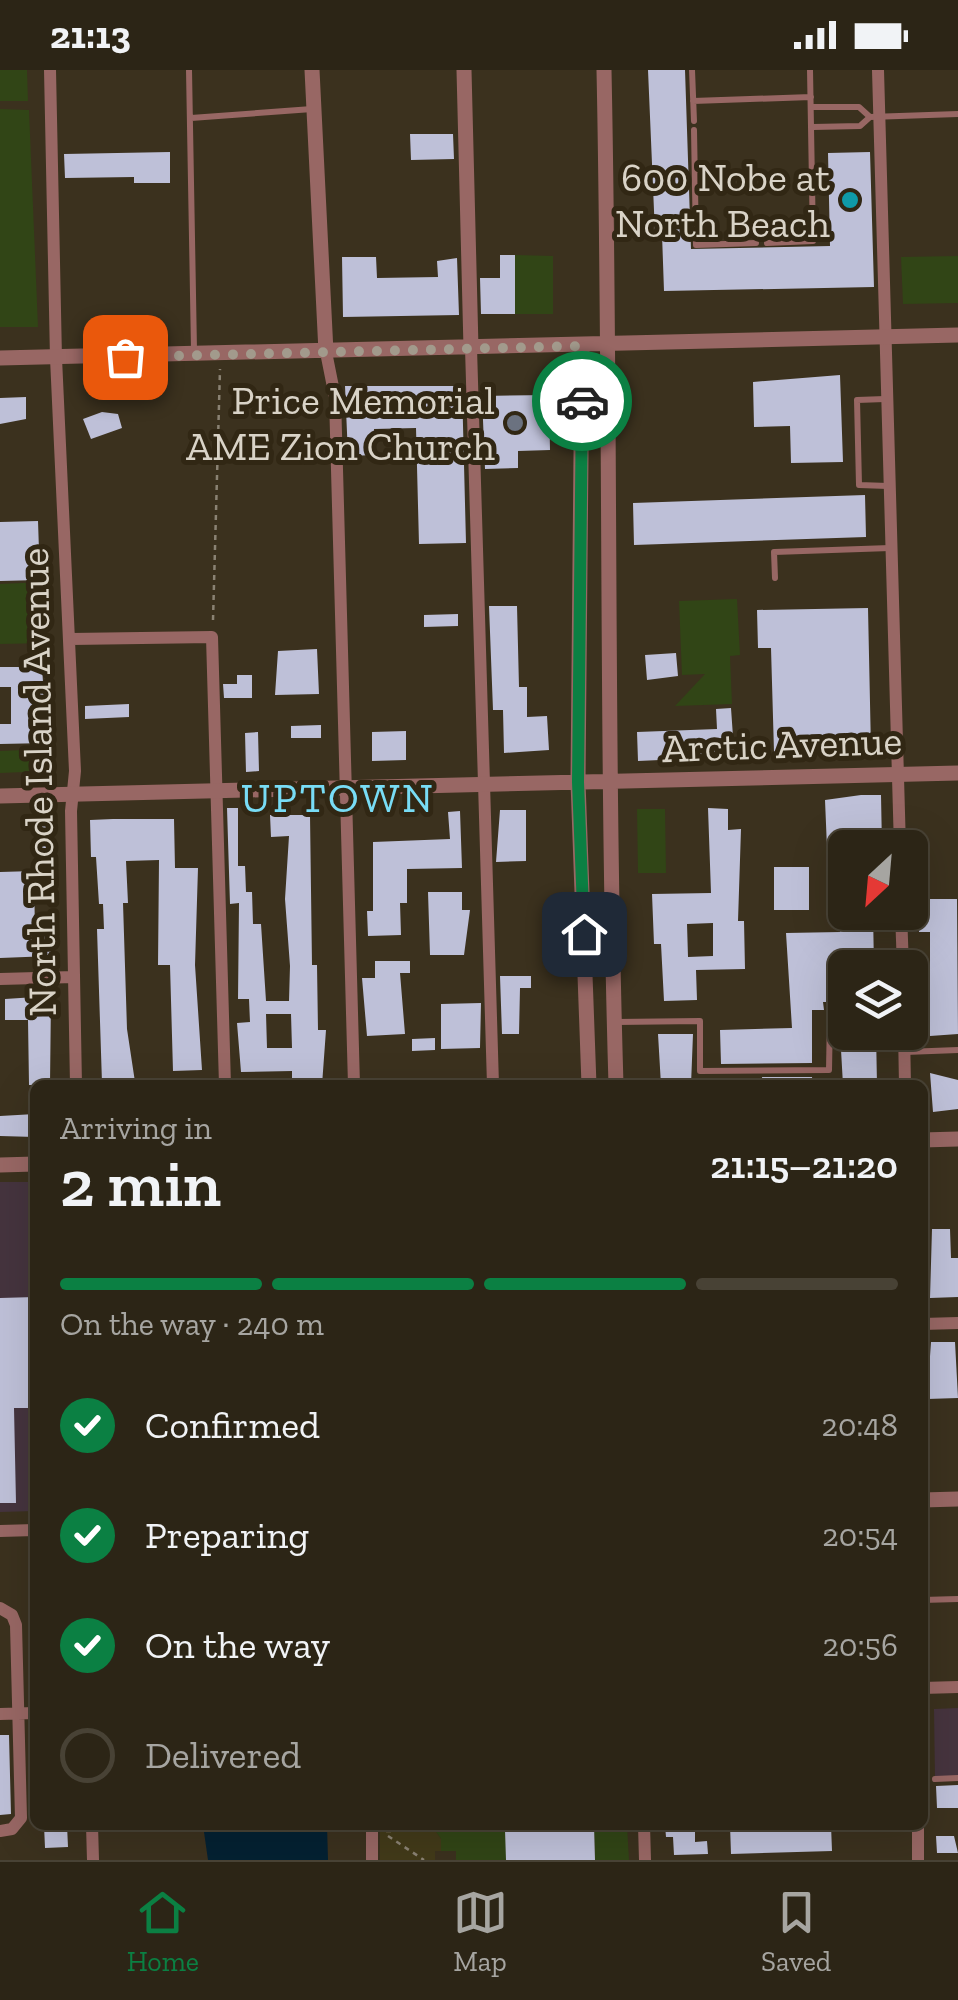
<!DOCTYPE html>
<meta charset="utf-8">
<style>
body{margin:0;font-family:"Zilla Slab",serif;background:#342d1f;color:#f1f3f6;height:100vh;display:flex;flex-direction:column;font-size:38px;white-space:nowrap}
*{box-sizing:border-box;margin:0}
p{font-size:32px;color:#a6a5a1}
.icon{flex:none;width:55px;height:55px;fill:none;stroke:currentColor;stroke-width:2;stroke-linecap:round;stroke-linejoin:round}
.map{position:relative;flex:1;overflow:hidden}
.panel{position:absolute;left:30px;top:1010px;width:898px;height:750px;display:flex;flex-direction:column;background:#2c2516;border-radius:15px;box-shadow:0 10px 40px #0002,0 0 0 2px #484235}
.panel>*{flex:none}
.needle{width:65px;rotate:206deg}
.buttons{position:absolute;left:828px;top:760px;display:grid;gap:20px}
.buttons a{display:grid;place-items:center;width:100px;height:100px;border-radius:15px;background:#2c2516;box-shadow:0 10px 40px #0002,0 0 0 2px #484235;font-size:50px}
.pin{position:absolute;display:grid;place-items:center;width:85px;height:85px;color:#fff;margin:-42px;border-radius:20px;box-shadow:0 5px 15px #0006}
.courier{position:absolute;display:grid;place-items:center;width:100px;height:100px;margin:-50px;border:8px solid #0b8043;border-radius:50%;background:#fff;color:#222;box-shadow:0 2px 12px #0007}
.overview em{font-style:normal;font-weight:600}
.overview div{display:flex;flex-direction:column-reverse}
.overview{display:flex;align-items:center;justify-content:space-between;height:170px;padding:0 30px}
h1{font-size:65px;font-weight:600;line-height:75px}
.bar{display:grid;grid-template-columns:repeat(4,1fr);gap:15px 10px;align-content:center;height:120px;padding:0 30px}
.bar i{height:12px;border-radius:8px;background:#484235}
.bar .current{background:#0b8043}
.bar p{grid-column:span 4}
ol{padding:0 30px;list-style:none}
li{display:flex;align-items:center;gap:30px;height:110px}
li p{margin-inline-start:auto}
li .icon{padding:10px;border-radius:50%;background:#0b8043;color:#fff;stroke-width:4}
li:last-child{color:#a6a5a1}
li i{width:55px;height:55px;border:5px solid #484235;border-radius:50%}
.status{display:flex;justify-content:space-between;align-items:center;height:70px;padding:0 50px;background:#2c2516;direction:ltr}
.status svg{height:28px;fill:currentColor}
.menu{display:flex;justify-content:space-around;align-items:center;height:140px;border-top:2px solid #484235;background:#2c2516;font-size:28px;color:#a6a5a1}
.menu a{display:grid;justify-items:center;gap:5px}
.menu .current{color:#0b8043}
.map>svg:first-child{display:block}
</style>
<div class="status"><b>21:13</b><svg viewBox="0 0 49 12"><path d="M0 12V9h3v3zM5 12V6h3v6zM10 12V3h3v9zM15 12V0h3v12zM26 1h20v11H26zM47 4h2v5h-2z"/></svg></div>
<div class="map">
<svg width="958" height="1790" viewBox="0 0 958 1790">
<rect width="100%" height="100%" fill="#3b311e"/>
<path fill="#46343e" d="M958,1638V1708L935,1709L934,1639Z"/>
<path fill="#45343e" d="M0,1112H35V1441L0,1442Z"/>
<path fill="#314516" d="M0,0H27L28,31H0Z
M0,39L29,40L38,257H0Z
M515,185L553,186V244H515Z
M958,186V233L903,234L901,187Z
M45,512L47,573L0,574V514Z
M737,529L740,585L730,586L732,634L675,636L705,604L682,605L679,531Z
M48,679L49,701L0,703V681Z
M637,739H665L666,803H638Z
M431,1755H581L537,1756L506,1790H456V1781H441V1769Z
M599,1755H627L629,1790H595L594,1758Z"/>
<path fill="#423a19" d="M387,1755H431L441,1769V1781H435V1790H380V1761H386Z"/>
<path fill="#042132" d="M203,1755H327L328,1790H208Z"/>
<path fill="#bec0d8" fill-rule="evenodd" d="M648,0H685L691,179L830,176L828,83L870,82L874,217L664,221L662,164H655Z
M410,64H453L454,89L411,90Z
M170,82V113H134V107L65,108L64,84Z
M500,185H515V244H481L480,208H500Z
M342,187H376L377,208L438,207L437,191L457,188L459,245L343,247Z
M840,305L843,392L791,393L790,356L754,357L753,312Z
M345,316H462L466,473L419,474L416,358L374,359L375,385L348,386Z
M549,325L550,380L518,381V398L485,399L482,326Z
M26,327V349L0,354V328Z
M102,342L118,344L122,358L91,369L83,349Z
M865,425L866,467L634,475L633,433Z
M38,451L40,510L0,511V452Z
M489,536H517L519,617H527V647L547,646L549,680L504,683L503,640H493Z
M868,538L871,680L774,682L771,578H758L757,540Z
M458,544V556L424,557V545Z
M317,579L319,624L275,625L278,581Z
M676,583L678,606L647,610L645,585Z
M0,597H42L47,673L0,674V654H11V617H0Z
M237,605H252V628H224L223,614H237Z
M129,634V647L85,649V636Z
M731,638L734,681L704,682V688L638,691L637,662L717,659L716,639Z
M321,655V668H291V656Z
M406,661V690L372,691V662Z
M258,662L259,701L246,702L245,663Z
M861,725H881L882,777H863L862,762H839L840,778H827L825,730Z
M227,738H238V796H245L246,822H252L253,854H261L266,931H289L290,896L285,829L289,766L271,767L270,745H310L312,895H317L318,960H326L322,1015H292V1001L241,1002L237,953L250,952L249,929H238L239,833L230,834ZM266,944H291L292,978H267Z
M708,738L728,739V760L741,759L738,851H744L745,899L696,900L697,930L664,931L661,874H654L652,824L711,823ZM713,853V886L688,887L687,854Z
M500,740H526V791L496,792Z
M460,741L462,798L407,799V833H400L401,865L368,866L367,841H373V772L450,769L448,742Z
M51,746L53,788H38L37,747Z
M113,749H174L175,798H198L195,895L202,1000L173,1001L170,895H158L159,790L126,791L128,833H123L127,959L135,1012L102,1013L97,859H104L103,834H99L96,787H91L90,750Z
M774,797H809V840H774Z
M34,801L35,866H51V886L0,888V802Z
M428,822H462V840H470L464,885H430Z
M925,829H957L958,964L930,966V862H919L918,847H925Z
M840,842H873L874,898H845V932H823L824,940H812V993L721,994L720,960L792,958L786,863L840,862Z
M375,891H410V903H400L405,964L367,966L362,908H375Z
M500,906H531V918H520L519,964H502Z
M51,926L50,1015H29L28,950H5V929Z
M481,933L480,978L441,979V934Z
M840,962H876L877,1015H843Z
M658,964H693L691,1015H661Z
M435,968V980L412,981V969Z
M930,1003L958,1010V1039L933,1042Z
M762,1007H812L813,1015H763Z
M35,1044V1067L0,1066V1046Z
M932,1159H950L951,1188H958V1227L930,1228Z
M35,1227V1338H14L16,1433H0V1228Z
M931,1272H955L958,1328L927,1329Z
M0,1665H9L11,1744L0,1745Z
M958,1715V1738H937L936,1716Z
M44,1755H67L68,1777L45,1778Z
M594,1755L595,1790H506L505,1760Z
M665,1755H695V1772L707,1771L708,1784L674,1785L673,1767H666Z
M730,1755H831L832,1781L731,1784Z
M936,1766H954L958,1783H937Z"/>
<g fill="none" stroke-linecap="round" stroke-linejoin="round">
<path stroke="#8a8273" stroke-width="2.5" stroke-dasharray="5 5" stroke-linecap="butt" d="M213,550L220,299
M386,1761L430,1760L444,1755
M388,1766L424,1790"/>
<path stroke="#986764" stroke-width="6" d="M189,0L194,280
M692,0L694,51
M693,31L811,27
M811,37H859L870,47
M191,48L312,39
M813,57L860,56L870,47L958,44
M694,60L696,175L756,173
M767,173L813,171L810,0
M885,329L857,330L859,415L888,416
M775,508L774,482L890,478
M616,952L700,951V1001L829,1000L830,945L845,946
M905,982L958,980
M922,1530L958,1529
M935,1709L958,1708"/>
<path stroke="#986764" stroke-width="12" d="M50,0L56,288L75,701L71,741L76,1015
M878,0L900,778
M471,278L493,1015
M326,282L335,327L354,1015
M71,569L212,567L225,1015
M901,842L903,898
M0,909L74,907
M904,962L905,1015
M922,1254L958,1253
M0,1461L35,1460
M0,1538L12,1545L16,1555L21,1748L12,1759L0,1761
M922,1618L958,1617
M0,1644L35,1643
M92,1755L93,1790
M372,1755V1790
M644,1755L645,1790
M918,1755V1790"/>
<path stroke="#986764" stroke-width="15" d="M312,0L326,282
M464,0L471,278
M604,0C611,338 606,677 616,1015
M582,276L578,712L589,1015
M0,288L958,265
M0,726L958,703
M922,1070L958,1069
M0,1095L35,1094
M922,1430L958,1429"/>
</g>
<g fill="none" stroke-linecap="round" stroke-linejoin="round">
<path stroke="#a29a8c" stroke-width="10" stroke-dasharray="0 18" d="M125,287L582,276V331"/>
<path stroke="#0b8043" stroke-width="12" d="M582,331L578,712L584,864"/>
</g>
<circle fill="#0f9aa8" stroke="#312714" stroke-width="4" cx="850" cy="130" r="10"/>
<circle fill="#6b7280" stroke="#312714" stroke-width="4" cx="515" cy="353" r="10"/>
<g text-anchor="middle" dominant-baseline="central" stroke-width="10" stroke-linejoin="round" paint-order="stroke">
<g font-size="40" fill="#d9d3c7" stroke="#312714" text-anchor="end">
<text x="830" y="107">600 Nobe at<tspan x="830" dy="46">North Beach</tspan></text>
<text x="495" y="330">Price Memorial<tspan x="495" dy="46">AME Zion Church</tspan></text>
</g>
<g font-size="40" fill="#d9d3c7" stroke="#312714">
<text transform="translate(782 674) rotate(-2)">Arctic Avenue</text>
<text transform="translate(38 712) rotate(-91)">North Rhode Island Avenue</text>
</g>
<g font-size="42" letter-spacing="2.5" fill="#78dcf5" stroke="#312714">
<text x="338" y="727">UPTOWN</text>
</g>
</g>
</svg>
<div class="buttons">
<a><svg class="needle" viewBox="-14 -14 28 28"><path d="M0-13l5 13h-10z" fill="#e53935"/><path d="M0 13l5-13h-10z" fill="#a6a5a1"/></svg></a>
<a><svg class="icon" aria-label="layers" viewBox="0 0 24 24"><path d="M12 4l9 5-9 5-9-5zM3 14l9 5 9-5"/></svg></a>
</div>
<div class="pin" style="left:125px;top:287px;background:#ea580c"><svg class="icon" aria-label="bag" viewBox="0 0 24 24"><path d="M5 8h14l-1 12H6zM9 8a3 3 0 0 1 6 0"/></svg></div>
<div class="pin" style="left:584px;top:864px;background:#1f2937"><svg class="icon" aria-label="home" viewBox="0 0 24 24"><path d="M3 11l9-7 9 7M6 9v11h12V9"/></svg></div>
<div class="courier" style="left:582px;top:331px"><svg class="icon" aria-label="car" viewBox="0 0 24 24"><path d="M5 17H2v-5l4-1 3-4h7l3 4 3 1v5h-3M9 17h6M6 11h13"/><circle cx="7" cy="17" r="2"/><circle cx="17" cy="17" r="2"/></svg></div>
<section class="panel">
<div class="overview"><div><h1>2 min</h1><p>Arriving in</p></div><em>21:15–21:20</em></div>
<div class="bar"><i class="current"></i><i class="current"></i><i class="current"></i><i></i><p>On the way · 240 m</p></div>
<ol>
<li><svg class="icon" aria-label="check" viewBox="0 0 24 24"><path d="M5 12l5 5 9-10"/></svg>Confirmed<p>20:48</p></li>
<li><svg class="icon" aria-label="check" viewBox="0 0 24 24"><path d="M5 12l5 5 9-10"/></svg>Preparing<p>20:54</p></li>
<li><svg class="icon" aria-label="check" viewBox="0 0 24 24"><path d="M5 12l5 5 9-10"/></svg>On the way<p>20:56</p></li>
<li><i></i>Delivered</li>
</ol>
</section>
</div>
<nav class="menu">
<a class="current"><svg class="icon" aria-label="home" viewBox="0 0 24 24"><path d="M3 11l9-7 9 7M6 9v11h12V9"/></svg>Home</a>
<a><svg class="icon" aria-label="map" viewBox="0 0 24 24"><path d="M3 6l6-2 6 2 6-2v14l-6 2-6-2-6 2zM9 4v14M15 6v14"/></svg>Map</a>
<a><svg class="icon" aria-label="saved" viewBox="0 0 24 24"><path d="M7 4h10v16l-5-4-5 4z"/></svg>Saved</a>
</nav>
